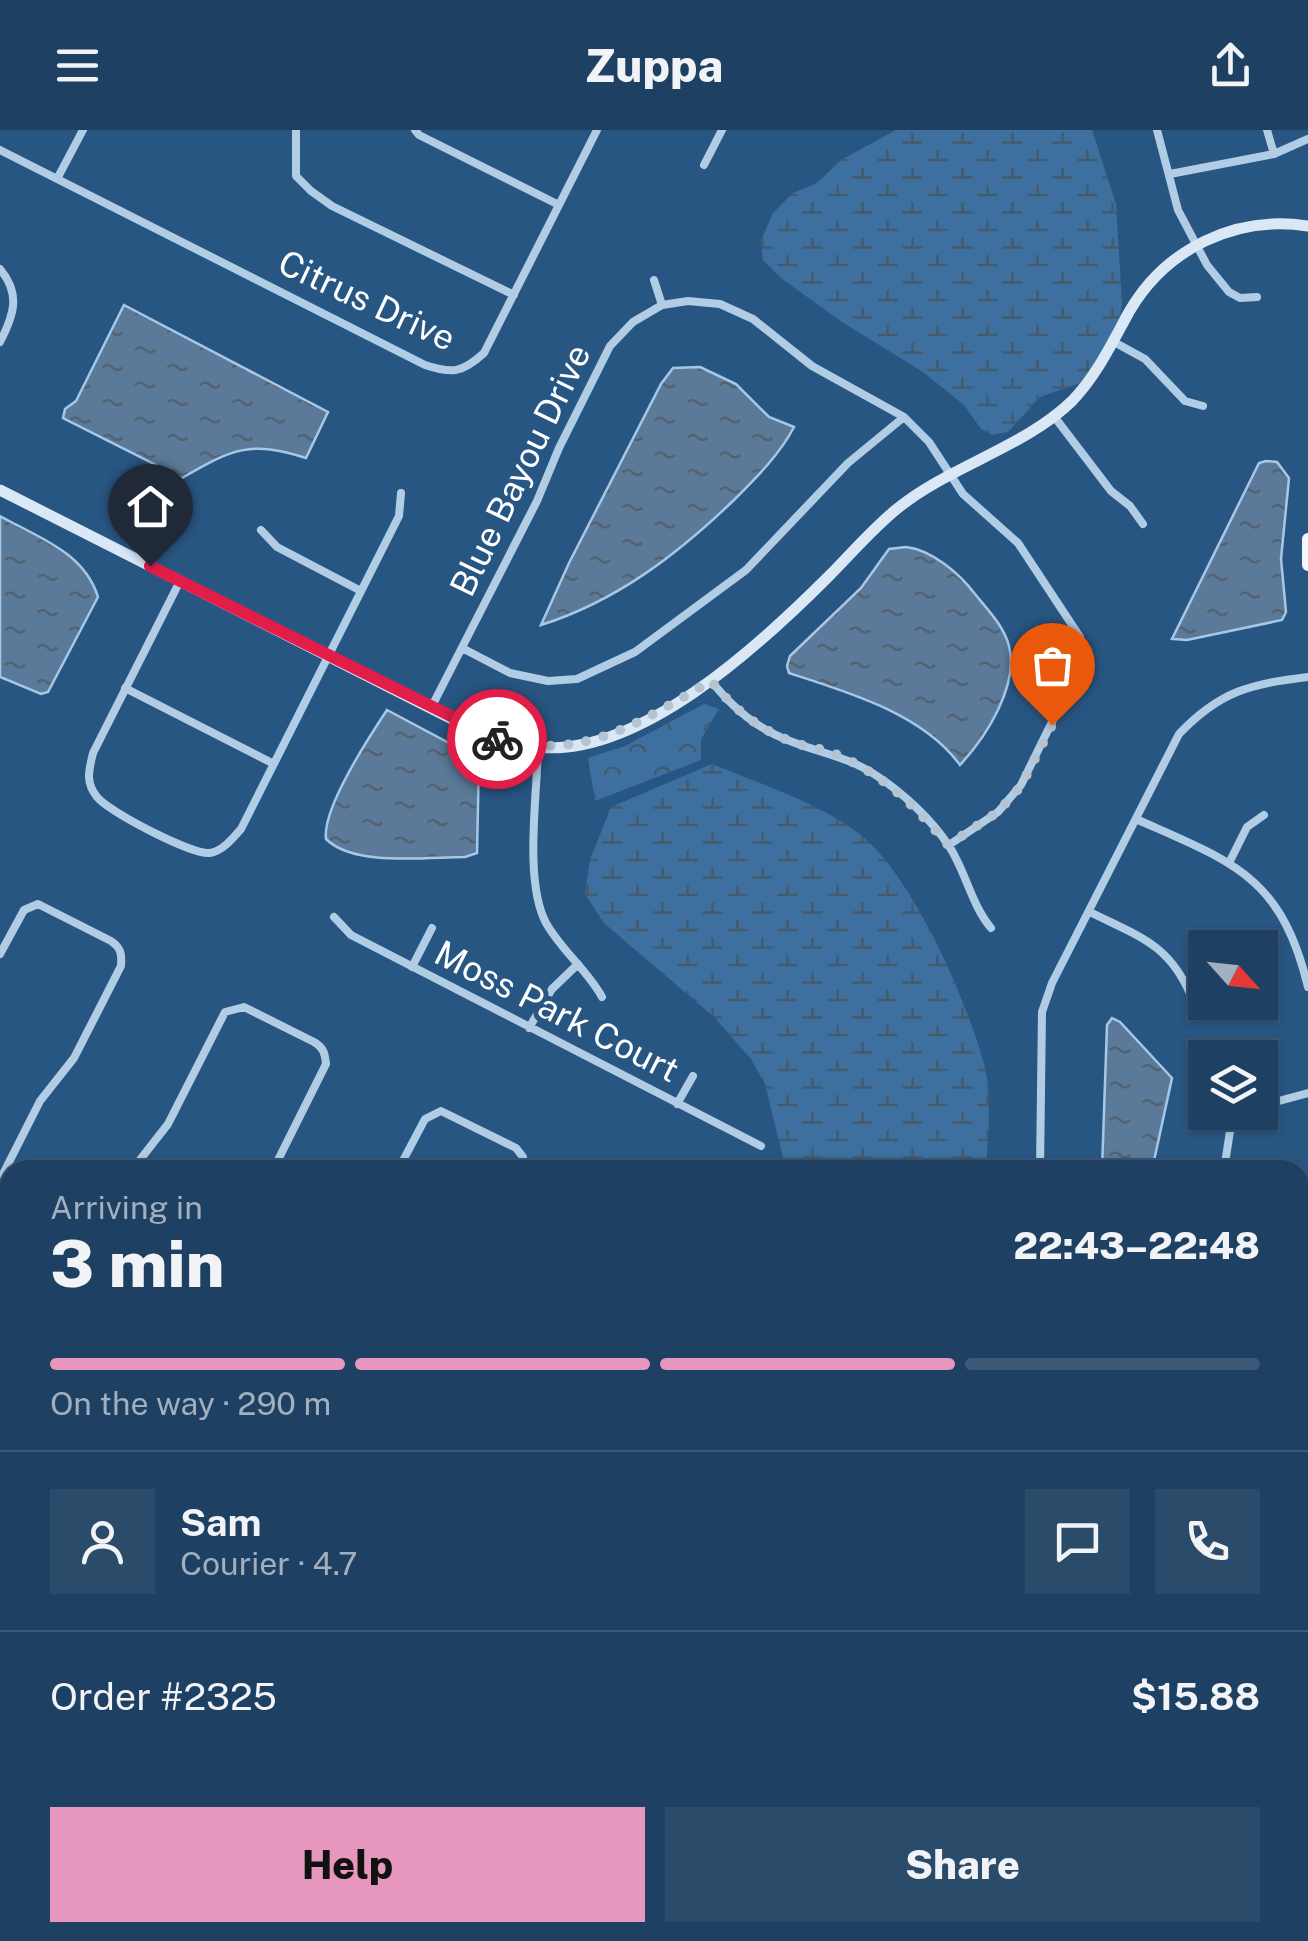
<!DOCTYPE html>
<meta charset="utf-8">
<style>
body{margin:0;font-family:"Public Sans",sans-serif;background:#2b4b6b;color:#f1f3f6;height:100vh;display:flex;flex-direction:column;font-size:38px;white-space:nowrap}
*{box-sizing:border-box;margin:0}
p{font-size:32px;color:#a1afbe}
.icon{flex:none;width:55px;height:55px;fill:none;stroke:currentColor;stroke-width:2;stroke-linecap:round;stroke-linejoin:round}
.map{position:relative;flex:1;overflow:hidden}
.details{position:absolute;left:0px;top:1030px;width:1310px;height:782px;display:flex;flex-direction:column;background:#1e4062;border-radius:30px 30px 0 0;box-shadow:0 2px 8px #0004,0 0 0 2px #3c5977}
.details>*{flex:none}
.needle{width:65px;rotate:117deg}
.controls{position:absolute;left:1188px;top:800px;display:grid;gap:20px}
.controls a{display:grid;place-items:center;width:90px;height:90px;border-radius:0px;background:#1e4062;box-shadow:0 2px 8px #0004,0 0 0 2px #3c5977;font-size:50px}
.pin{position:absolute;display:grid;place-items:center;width:85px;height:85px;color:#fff;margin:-102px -42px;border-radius:50% 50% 50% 0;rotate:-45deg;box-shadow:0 0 10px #0007}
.pin .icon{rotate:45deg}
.courier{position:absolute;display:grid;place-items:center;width:100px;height:100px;margin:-50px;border:8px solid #e11d48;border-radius:50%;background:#fff;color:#222;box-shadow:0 2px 12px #0007}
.headline em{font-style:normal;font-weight:800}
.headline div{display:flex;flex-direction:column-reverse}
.headline{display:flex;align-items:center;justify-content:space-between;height:170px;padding:0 50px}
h1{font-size:65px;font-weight:800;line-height:75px}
.bar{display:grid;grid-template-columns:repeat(4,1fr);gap:15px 10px;align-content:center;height:120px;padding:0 50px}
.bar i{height:12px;border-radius:8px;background:#3c5977}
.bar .active{background:#e797bd}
.bar p{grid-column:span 4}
.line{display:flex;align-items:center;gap:25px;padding:0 50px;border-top:2px solid #3c5977}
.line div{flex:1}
.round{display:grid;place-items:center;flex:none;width:105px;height:105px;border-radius:0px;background:#2b4b6b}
.button{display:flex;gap:20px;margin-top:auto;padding:20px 50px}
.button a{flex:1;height:115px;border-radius:0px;background:#e797bd;color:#111;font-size:40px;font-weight:800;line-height:115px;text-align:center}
.button a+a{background:#2b4b6b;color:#f1f3f6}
header{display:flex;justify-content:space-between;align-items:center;height:130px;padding:0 50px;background:#1e4062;font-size:45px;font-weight:800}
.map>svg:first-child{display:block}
</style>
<header><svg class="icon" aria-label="menu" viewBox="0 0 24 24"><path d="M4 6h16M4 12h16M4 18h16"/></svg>Zuppa<svg class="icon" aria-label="share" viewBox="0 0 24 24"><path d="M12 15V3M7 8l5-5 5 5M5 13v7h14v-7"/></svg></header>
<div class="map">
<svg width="1308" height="1811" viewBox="0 0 1308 1811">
<defs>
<pattern id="wetland-marsh" width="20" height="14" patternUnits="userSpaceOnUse" patternTransform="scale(2.5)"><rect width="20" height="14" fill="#3d709f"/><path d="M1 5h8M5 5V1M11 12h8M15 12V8" fill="none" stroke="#465a6d"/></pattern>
<pattern id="park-crowns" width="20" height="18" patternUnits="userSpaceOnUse" patternTransform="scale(2.5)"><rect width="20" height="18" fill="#3d709f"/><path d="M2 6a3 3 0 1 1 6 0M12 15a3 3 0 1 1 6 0" fill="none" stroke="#465a6d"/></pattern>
<pattern id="water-ripples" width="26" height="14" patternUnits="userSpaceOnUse" patternTransform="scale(2.5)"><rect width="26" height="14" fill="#5b7a99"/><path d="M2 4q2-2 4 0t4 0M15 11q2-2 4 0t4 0" fill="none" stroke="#546372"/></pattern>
</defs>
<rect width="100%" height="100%" fill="#285682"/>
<path fill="url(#wetland-marsh)" d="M896,0H1092L1116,74L1122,174L1120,189L1093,237L1080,253L1040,267L1008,302L992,305L981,299L964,275L923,242L842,192L781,148L763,130L761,110L773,83L793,63L817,53L841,30Z
M712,634C760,654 815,671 857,702C911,742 966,868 984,934C992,962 988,1010 986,1040H786L765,954L751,929L714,887L604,793L585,764L590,730L611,677Z
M694,1803V1802L953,1803L945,1811H697Z"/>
<path fill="url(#park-crowns)" d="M704,574L719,579L701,609V630L595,671L588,628L625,616Z"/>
<path fill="url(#water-ripples)" stroke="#a6c8e6" stroke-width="2.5" d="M124,175L328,282L306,328C250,310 232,319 182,348L63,288L65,279L76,271Z
M700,237L736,254L769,287L794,297C780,324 756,348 735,369C678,424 617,471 541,495L569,433L661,254L673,238Z
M1266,331L1277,332L1289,348L1281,429L1286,482L1282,490L1187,510L1172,509L1259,333Z
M0,386C39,408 84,422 98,467L48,562L41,564L0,547Z
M906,417C932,420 959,443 975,464C987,479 1004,496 1009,516C1019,556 986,607 960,635C923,584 848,562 789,543L787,536L790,526L861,458L889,419Z
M387,580L479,629L477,723L465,727C427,727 354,737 326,709C322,678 369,607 387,580Z
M1112,888L1120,892L1172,948L1152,1040H1102L1107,895Z"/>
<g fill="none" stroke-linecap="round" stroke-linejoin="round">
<path stroke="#b1cde6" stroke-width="8" d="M296,0V46L311,61L332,76L514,165
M415,0L419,5L559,75
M1157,0L1178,80L1207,135L1229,162L1240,168L1257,167
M1267,0L1274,24
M0,20L425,235C452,244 462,243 484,223L597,0
M704,35L722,0
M1170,44L1274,24L1308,9
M57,49L83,0
M0,139C21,164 14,185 0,212
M654,150L662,175
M1114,212L1145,229L1185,271L1203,276
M1053,285L1111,361L1130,376L1143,394
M261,400L277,417L361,461
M180,451L93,623C89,640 85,652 97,667C109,682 192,725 210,723C223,721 233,708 241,699L399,386L401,363
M462,518L510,543L548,551L577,549L635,522L746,440L848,333L904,287
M711,551C733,578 757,599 790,611C820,623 849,627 877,646C903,663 931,689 949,716C966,742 971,774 991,798
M125,558L274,634
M431,578L537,371L559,318L610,216L633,192L662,175L688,171L720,174L753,189L812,236L904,287L929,312L963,364L1018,413L1080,507L1078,539L1021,655L998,682L949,715
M538,618C537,666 524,752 546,793C562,821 587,840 602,867
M1136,689C1232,732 1281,745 1308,857
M1230,731L1247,697L1264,685
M1090,782C1137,806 1169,813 1191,866
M334,787L351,805L761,1016
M0,824L24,780L38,774L111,811C121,818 122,824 121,836L74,928L40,971L0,1050
M412,837L432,798
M529,898L552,859L578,834
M677,974L693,946
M1260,976L1308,963
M1226,1027L1230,1001L1247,982
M132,1040L168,994L225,882L244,877L314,912C324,918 325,924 326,934L273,1040
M398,1040L425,989L441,981L516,1018L523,1027L521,1040
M1040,1040L1042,882L1052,853L1179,604C1220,561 1250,554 1308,547
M0,1232L10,1237
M1300,1238L1308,1236
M0,1361L10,1366
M0,1571L10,1551
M0,1686L10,1691
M195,1802L211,1811
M339,1802L341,1811
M620,1802L622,1811
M1116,1811L1124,1802"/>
<path stroke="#dae8f6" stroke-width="11" d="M0,360L470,598C492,606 513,614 536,617C638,629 761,514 828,447C851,424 873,398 898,378C950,336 1025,317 1072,271C1097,245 1112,213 1129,182C1166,118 1236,85 1308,96"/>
<path stroke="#f2f7fd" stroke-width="12" d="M1308,409V435
M1300,1697L1308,1685
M1300,1751L1308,1739
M1218,1811L1226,1802
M1255,1811L1262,1802"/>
</g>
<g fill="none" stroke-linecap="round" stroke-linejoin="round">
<path stroke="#b4c4d3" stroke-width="10" stroke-dasharray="0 18" d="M497,609C584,632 638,593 711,551C733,578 757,598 790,611C804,617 821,618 835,624C882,643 916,677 948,715L998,682L1021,656L1052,595"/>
<path stroke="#e11d48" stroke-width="12" d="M150,436L497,609"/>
</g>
<g text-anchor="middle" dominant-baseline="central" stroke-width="10" stroke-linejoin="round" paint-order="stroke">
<g font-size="35" fill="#fff" stroke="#285682">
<text transform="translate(367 170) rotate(25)">Citrus Drive</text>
<text transform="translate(520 340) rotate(-64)">Blue Bayou Drive</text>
<text transform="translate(557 881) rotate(27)">Moss Park Court</text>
</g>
</g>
</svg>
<div class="controls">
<a><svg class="needle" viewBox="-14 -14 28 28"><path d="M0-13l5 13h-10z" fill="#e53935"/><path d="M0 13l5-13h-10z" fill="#a1afbe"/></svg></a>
<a><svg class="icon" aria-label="layers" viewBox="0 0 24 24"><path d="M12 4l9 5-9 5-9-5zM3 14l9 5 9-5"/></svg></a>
</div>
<div class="pin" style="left:1052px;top:595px;background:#ea580c"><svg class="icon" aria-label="bag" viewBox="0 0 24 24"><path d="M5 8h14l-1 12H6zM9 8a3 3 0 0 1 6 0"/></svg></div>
<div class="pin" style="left:150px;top:436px;background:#1f2937"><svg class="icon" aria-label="home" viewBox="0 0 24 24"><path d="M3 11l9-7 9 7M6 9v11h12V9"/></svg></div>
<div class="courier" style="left:497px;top:609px"><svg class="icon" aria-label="bike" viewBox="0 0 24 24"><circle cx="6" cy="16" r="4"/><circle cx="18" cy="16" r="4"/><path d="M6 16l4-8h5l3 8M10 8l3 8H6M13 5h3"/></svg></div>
<section class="details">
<div class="headline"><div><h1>3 min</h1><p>Arriving in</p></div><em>22:43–22:48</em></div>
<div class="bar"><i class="active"></i><i class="active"></i><i class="active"></i><i></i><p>On the way · 290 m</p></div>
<div class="line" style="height:180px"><a class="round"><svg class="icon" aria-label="person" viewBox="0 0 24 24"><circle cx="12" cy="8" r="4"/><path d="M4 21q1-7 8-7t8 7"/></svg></a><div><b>Sam</b><p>Courier · 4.7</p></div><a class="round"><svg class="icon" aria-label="chat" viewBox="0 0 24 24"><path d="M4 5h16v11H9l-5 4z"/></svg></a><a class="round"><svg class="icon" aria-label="phone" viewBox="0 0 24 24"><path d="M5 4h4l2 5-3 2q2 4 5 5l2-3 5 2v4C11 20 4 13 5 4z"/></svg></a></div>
<div class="line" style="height:130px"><div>Order #2325</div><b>$15.88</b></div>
<div class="button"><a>Help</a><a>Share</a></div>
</section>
</div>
